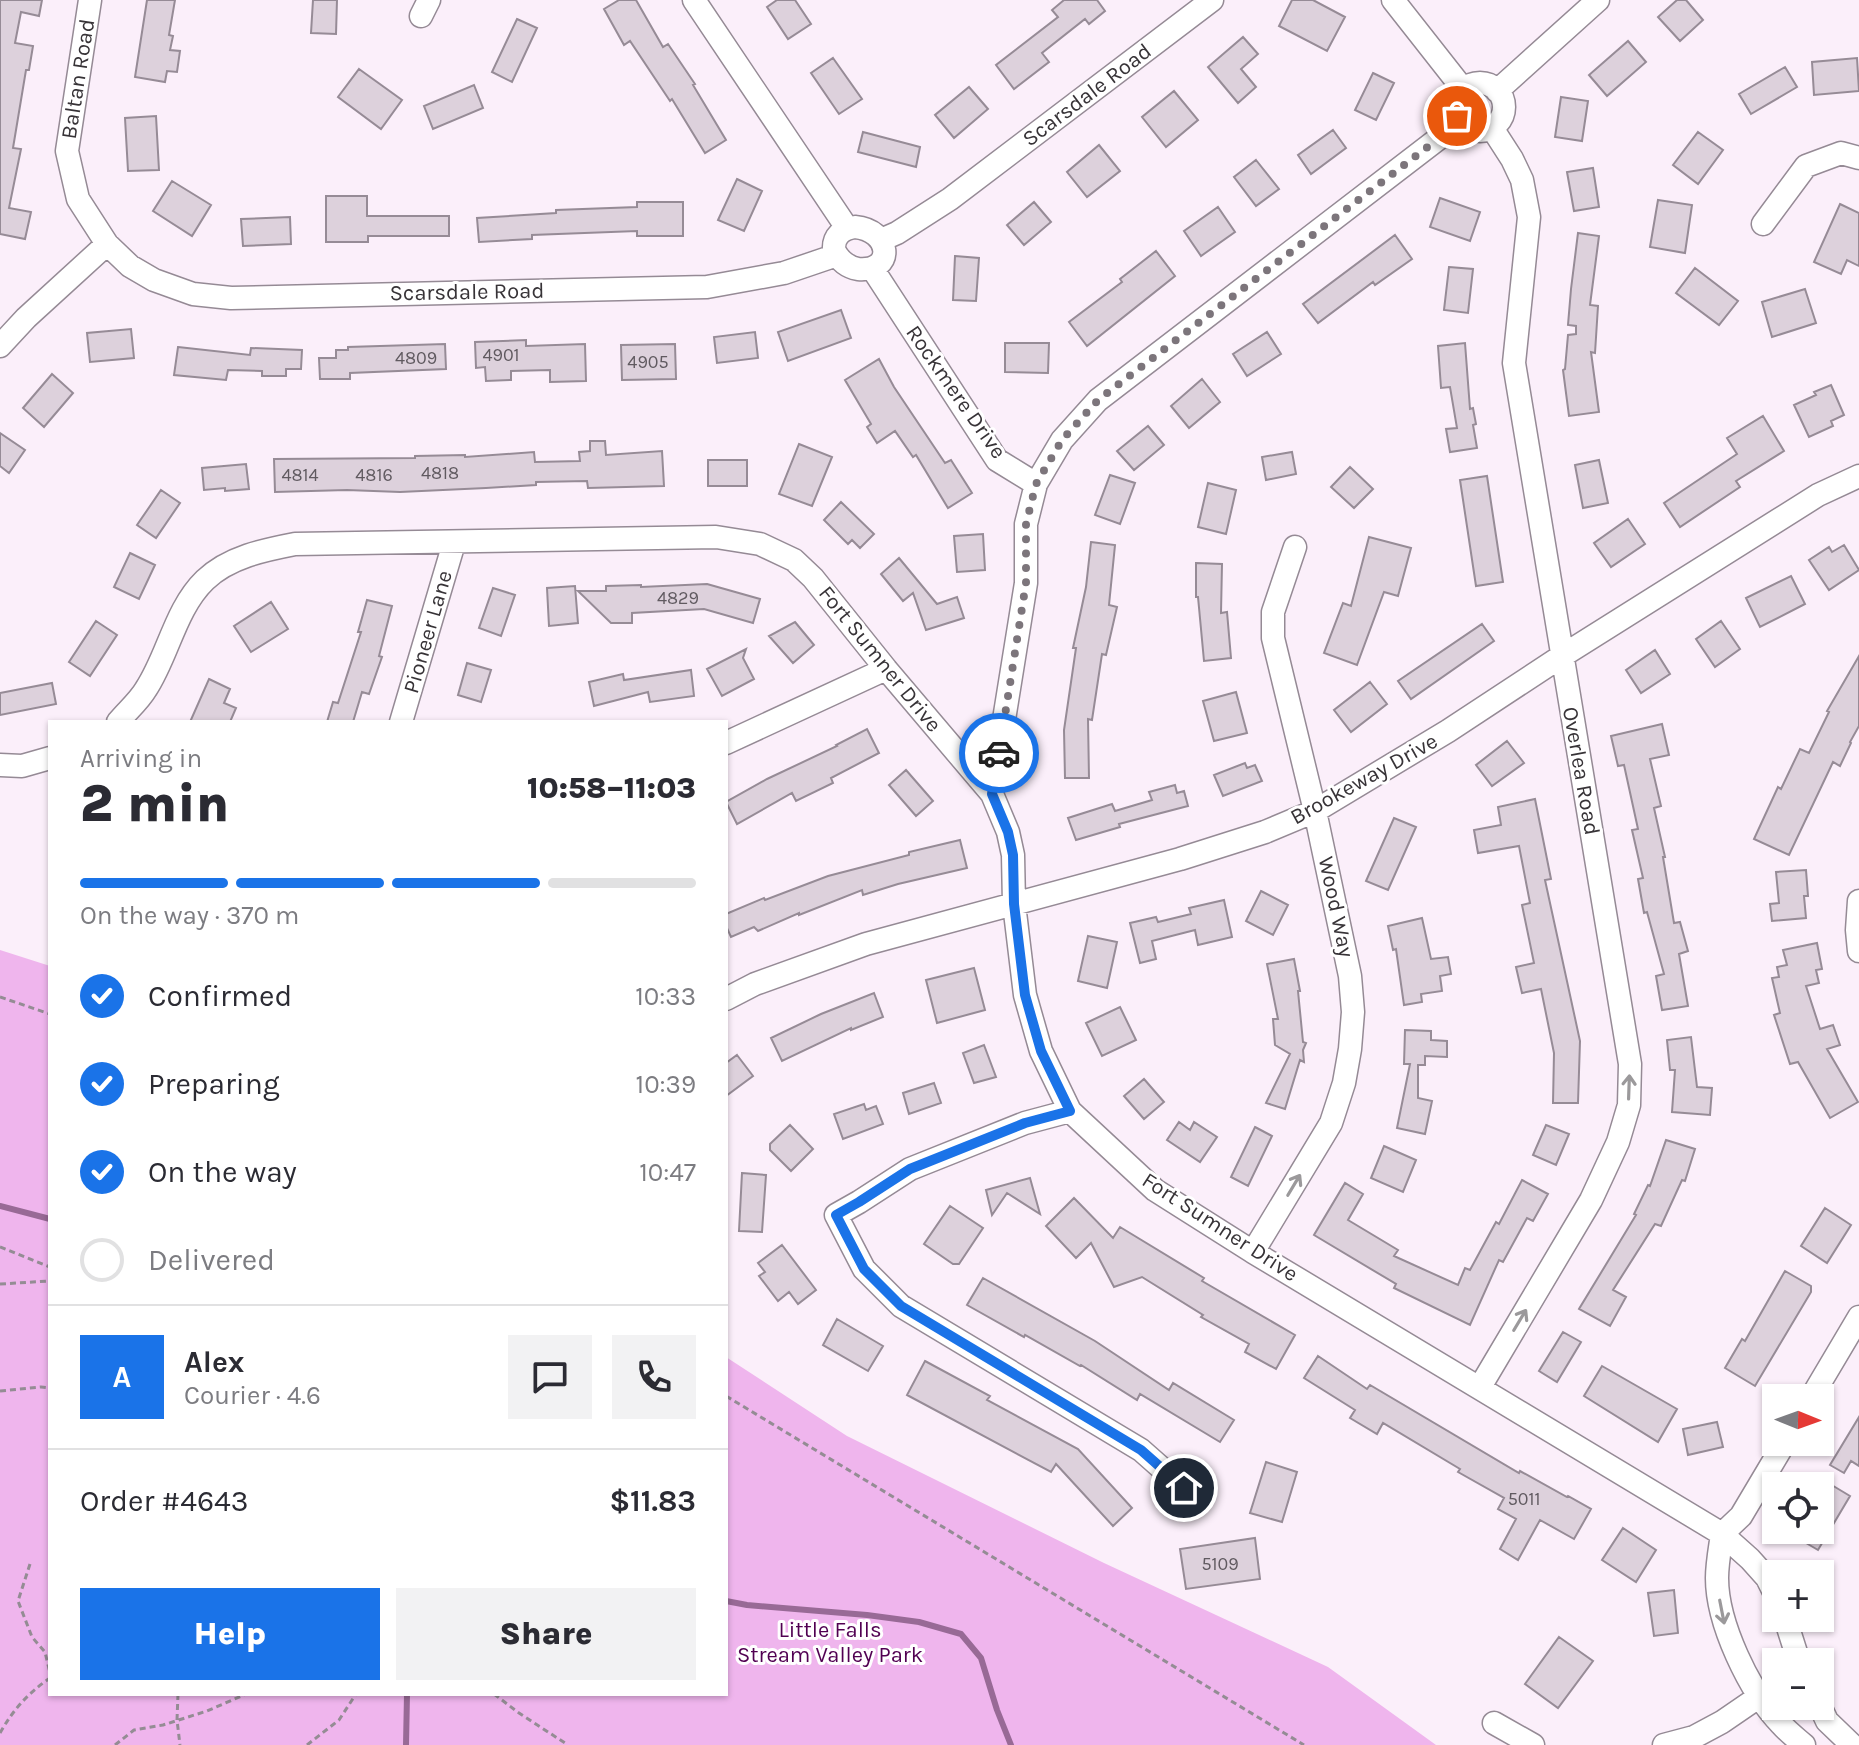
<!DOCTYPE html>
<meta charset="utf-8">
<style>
body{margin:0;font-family:Karla,sans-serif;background:#f2f2f3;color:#2b2b33;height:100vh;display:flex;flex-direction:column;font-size:30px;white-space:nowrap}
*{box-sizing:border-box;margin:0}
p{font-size:26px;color:#7c7c81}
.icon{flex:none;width:44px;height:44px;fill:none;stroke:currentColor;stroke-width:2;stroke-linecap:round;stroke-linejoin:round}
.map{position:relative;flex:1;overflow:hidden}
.sheet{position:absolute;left:48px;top:720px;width:680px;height:976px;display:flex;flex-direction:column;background:#fff;border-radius:0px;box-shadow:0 2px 6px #0004}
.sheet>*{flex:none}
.needle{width:52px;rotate:91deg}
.controls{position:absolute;left:1762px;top:1384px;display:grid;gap:16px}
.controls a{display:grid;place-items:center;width:72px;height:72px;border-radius:0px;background:#fff;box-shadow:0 2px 6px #0004;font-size:40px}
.pin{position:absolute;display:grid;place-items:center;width:68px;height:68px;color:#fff;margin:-34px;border:4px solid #fff;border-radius:50%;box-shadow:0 2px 8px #0007}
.courier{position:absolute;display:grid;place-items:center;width:80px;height:80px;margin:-40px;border:6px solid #1a73e8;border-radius:50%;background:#fff;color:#222;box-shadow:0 2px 10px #0007}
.head em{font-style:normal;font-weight:800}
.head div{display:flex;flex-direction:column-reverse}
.head{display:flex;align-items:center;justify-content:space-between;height:136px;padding:0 32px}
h1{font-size:52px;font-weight:800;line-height:60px}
.bar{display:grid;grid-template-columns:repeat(4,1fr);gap:12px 8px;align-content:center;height:96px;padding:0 32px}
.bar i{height:10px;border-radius:6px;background:#e1e1e2}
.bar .selected{background:#1a73e8}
.bar p{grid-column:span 4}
.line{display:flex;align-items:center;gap:20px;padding:0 32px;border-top:2px solid #e1e1e2}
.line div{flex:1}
.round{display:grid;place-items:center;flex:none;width:84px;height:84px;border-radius:0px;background:#f2f2f3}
ol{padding:0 32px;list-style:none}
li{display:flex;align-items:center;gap:24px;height:88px}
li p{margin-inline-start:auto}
li .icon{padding:8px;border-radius:50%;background:#1a73e8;color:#fff;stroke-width:4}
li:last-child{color:#7c7c81}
li i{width:44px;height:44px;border:4px solid #e1e1e2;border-radius:50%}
.action{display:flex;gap:16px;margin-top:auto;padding:16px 32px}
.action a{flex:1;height:92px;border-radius:0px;background:#1a73e8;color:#fff;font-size:32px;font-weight:800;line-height:92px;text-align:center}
.action a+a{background:#f2f2f3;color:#2b2b33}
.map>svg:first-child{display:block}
</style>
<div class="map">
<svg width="1859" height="1745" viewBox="0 0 1859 1745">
<rect width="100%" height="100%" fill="#fbeffa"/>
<path fill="#efb5ed" d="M0,950L50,966V1694H726V1357L847,1436L1104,1563L1328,1667L1436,1745H0Z"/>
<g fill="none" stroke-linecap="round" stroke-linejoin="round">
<path stroke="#986a96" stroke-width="6" d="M0,1206L50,1219
M726,1601L747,1605L867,1615L919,1622L961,1634L981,1658L997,1710L1011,1745
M406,1745L407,1694"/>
</g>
<path fill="#ddd1dc" stroke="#968b96" stroke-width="2" d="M0,0H42L39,16L21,12L15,43L33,46L29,70H26L13,148L21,149L9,208L31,212L25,239L0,234Z
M147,0H175L169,35L173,36L170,50L180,51L177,72L167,71L165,82L135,77Z
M313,0H337L336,34L311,33Z
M619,0H636L663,47L668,44L695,84L693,85L726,140L705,153L672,99L670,101L630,41L624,45L604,9Z
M777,0H795L811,24L788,39L767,7Z
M1064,0H1097L1105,11L1089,24L1085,19L1042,53L1049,62L1014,89L996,65L1058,17L1052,10Z
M1292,0H1313L1345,17L1327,51L1279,26Z
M1677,0H1686L1703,20L1680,41L1658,17Z
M517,19L537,28L512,82L492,72Z
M1243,37L1258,54L1241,69L1256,87L1238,103L1208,67Z
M1628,41L1646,62L1607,96L1589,75Z
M833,58L862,99L839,114L811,73Z
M1857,58L1859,91L1814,95L1812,62Z
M1785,67L1797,87L1751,114L1739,94Z
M359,69L402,100L381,129L338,97Z
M1373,73L1394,83L1376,120L1355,110Z
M474,85L483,108L433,129L424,106Z
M969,87L988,109L954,138L935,115Z
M1174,91L1198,120L1166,147L1142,117Z
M1561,97L1588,101L1582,141L1555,137Z
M156,116L159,170L128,171L125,118Z
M1333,130L1346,148L1311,174L1298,155Z
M863,132L920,147L916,167L858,152Z
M1698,132L1723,150L1698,184L1673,165Z
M1099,145L1120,171L1087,197L1067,172Z
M1256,160L1279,189L1256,206L1234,177Z
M1593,168L1599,207L1574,211L1567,172Z
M737,179L762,191L744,231L718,220Z
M172,181L211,205L192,236L153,211Z
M326,196H367V216H449V236H368V242H326Z
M1440,198L1480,212L1470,241L1430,227Z
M1658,200L1692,205L1685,253L1650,247Z
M637,202H683V236H637V231L532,235V239L479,242L477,218L556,213V210L637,207Z
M1034,202L1051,222L1024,245L1007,225Z
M1840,204L1859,213V266L1847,260L1841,274L1814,262Z
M1218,207L1235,232L1201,256L1184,231Z
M290,217L291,244L243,246L241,219Z
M1578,233L1599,236L1590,305L1598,306L1595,353L1591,352L1599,412L1569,416L1563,370L1565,369L1568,335L1576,334V326L1568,325L1571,289Z
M1395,235L1412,259L1375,285L1373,282L1318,323L1303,304Z
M1156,251L1175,276L1087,346L1069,322L1122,282L1120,279Z
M955,256L979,258L976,301L953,300Z
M1449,267L1473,269L1468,313L1444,310Z
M1695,268L1738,301L1719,325L1676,293Z
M1805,289L1816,323L1772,337L1762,302Z
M841,310L851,338L788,361L778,332Z
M131,329L134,358L90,362L87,333Z
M755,332L758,358L717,363L714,337Z
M1267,332L1281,354L1247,376L1233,354Z
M526,340V346L585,344L586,381L550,382V370L511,371V380L486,381L485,367L476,368L475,342Z
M1005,343H1049L1048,373L1005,372Z
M1465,343L1470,409L1473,408L1476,424L1473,425L1477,448L1450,452L1446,429L1457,428L1450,387L1441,388L1438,346Z
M445,344L446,369L350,373V379H320L319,358H336V350H348V347Z
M675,344L676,379L622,380L621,345Z
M178,347L250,355L251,348L302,350L301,369H286V376H262V371L228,370L226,380L174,375Z
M879,359L894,387L945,463L951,460L972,493L948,508L916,455L913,457L895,431L877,443L867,427L871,424L845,380Z
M52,374L73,393L44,427L23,408Z
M1202,379L1220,402L1189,428L1171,406Z
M1831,385L1844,415L1831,421L1833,426L1809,437L1794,405L1816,395L1814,392Z
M1763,416L1784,451L1736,481L1740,487L1680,527L1664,503L1737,454L1727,438Z
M1148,426L1164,445L1134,470L1117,451Z
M0,433L25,450L9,473L0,466Z
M590,441H605L606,455L662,451L664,486L588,488L587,481L536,482V485L486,488L400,492L347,490L275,492L274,459L415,458V456L465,455V457L534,452L535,462L580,461L579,452L590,451Z
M799,444L832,457L812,506L779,494Z
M1292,452L1296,474L1266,480L1262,457Z
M708,460H747V486H708Z
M1599,460L1608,503L1583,508L1575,465Z
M246,464L249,489L225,491V488L204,490L202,468Z
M1350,467L1373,489L1354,508L1331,487Z
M1110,475L1135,483L1120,524L1095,515Z
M1487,476L1503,582L1476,586L1460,480Z
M1208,483L1236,490L1226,534L1198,527Z
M161,490L180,503L156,538L137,525Z
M841,502L874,534L860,548L852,540L848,544L824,520Z
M1628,519L1645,544L1611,567L1594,543Z
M983,534L985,570L957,572L954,536Z
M1369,537L1411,548L1398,596L1384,592L1357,665L1324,653L1343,603L1351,606Z
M1091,542L1115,545L1109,605L1117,607L1106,655L1102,654L1092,720L1088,719L1089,778H1065L1064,730L1076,648H1073L1086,587Z
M1844,545L1859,570L1829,590L1809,560L1829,547L1832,552Z
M130,553L155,565L139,599L114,587Z
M899,558L937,604L957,597L964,618L926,630L913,593L903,601L881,574Z
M1196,563L1222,564L1221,613L1227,612L1231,658L1204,661L1198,597H1196Z
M1791,576L1805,604L1760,627L1746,598Z
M707,584L760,599L753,623L704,609L632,613V623H611L578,591H606V586L641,585V587Z
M575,586L578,623L549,626L547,588Z
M493,588L515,595L501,636L479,628Z
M367,600L392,606L379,656L382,657L369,694L362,692L353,722H327L333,702L338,703L361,632H358Z
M271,602L288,629L251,652L234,626Z
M96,621L117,635L90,676L69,662Z
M1721,621L1740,649L1715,667L1696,639Z
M795,622L814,645L793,663L769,636Z
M1482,624L1494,641L1411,699L1398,681Z
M746,649L743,658L754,679L722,696L707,669Z
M1655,650L1670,674L1641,693L1626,670Z
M1859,656V726L1850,742L1851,743L1840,766L1833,762L1789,855L1754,839L1778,787L1781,789L1800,749L1809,753L1829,712L1827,711Z
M467,663L491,670L481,702L458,695Z
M691,670L694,696L650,702L648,692L594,706L589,682L623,674L624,680Z
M209,679L230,689L224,703L236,708L230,722H190Z
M1370,682L1387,704L1351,732L1334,710Z
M52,683L56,704L0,715V693Z
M1236,692L1247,733L1214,741L1203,701Z
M1662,724L1669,755L1650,759L1661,806L1654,808L1665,857H1663L1674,923L1680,922L1688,951L1679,954L1688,1006L1662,1010L1656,976L1664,974L1647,912L1644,913L1638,879L1643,878L1632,830L1638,829L1624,765L1618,766L1611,736Z
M867,729L879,753L831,778L833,783L796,801L792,793L737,824L726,802L767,779L837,746L836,745Z
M1507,741L1524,763L1492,786L1476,765Z
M1245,763L1247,768L1255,765L1262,781L1223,796L1214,775Z
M906,770L933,801L916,816L889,785Z
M1175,785L1177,793L1184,791L1188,806L1119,824L1120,827L1076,840L1068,818L1112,804L1115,811L1152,800L1149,792Z
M1535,799L1551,879L1545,880L1580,1041L1578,1103H1553L1554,1053L1541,989L1522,993L1516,967L1534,963L1522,905L1530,903L1519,846L1478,853L1474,830L1501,825L1498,807Z
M1394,818L1416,827L1388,890L1366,881Z
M960,840L967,868L898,884L863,895L862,890L799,915V913L758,931L754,927L731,937L726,926V914L764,898L765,900L828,876L909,855V852Z
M1806,870L1808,896H1804L1806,918L1772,921L1770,904L1779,903L1776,872Z
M1261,891L1288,905L1273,935L1246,921Z
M1224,900L1232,937L1198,945L1195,930L1152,941L1156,959L1140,963L1130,923L1156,917L1158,922L1191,914L1189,908Z
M1422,918L1431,959L1448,957L1451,974L1440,976L1442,991L1421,994L1422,1002L1404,1005L1396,949L1393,950L1388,926Z
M1088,936L1117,942L1107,988L1078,981Z
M1817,943L1822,969L1816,970L1819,983L1806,986L1820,1029L1833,1025L1840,1045L1827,1049L1858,1102L1830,1118L1798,1062L1790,1064L1774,1015L1780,1013L1772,978L1779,977L1777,967L1787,965L1783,950Z
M1294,959L1300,991H1298L1303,1042L1306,1043L1303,1050L1304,1062L1300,1060L1285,1109L1266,1103L1290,1054L1275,1045L1273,1019H1278L1267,964Z
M974,968L985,1010L937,1023L926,980Z
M874,993L883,1017L851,1030V1028L782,1061L771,1038L821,1014Z
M1120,1007L1136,1040L1102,1056L1086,1023Z
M1405,1030L1431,1031V1040L1447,1041V1057L1425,1056V1065H1418V1098L1432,1101L1425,1134L1397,1128L1410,1064H1404Z
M1691,1037L1697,1087L1712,1088L1710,1115L1672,1112L1675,1070H1670L1667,1040Z
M984,1045L996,1077L974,1083L963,1053Z
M737,1055L753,1076L726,1096V1063Z
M1144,1079L1164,1102L1144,1119L1124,1096Z
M934,1083L941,1103L909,1114L903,1093Z
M864,1104L866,1110L876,1106L883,1124L843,1139L834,1114Z
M1179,1122L1190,1130L1194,1122L1217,1137L1200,1162L1167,1140Z
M790,1125L813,1149L791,1171L770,1150V1144Z
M1546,1125L1569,1134L1556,1165L1533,1155Z
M1255,1127L1272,1136L1248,1186L1231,1177Z
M1666,1140L1695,1149L1685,1181L1682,1180L1661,1226L1655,1224L1613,1290L1626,1297L1610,1326L1579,1309L1636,1215L1634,1214L1648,1185L1650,1186Z
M1384,1146L1416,1160L1403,1192L1371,1178Z
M742,1173L766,1175L762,1232L739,1231Z
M1030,1178L1040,1214L1007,1193L992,1215L986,1190Z
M1522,1180L1548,1194L1533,1221L1527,1218L1503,1262L1499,1260L1470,1325L1394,1288L1396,1284L1314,1235L1345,1183L1363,1194L1348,1220L1398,1250L1394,1256L1458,1285L1465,1268L1470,1270L1496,1222L1499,1224Z
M1074,1198L1113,1238L1120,1227L1204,1278L1202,1281L1295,1335L1276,1369L1245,1352L1249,1344L1201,1317L1203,1315L1142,1277L1114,1287L1091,1243L1076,1258L1046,1226Z
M950,1206L983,1228L959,1264H953L924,1244Z
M1825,1208L1851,1225L1827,1263L1801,1246Z
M782,1245L816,1290L798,1304L789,1292L778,1301L759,1276L765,1272L758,1263Z
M1785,1271L1811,1286V1292L1755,1386L1725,1368L1742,1339L1745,1341Z
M983,1278L1095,1341L1169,1390L1173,1383L1234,1420L1220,1442L1140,1394L1137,1400L1081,1365L1080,1366L1025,1335L1024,1337L967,1305Z
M837,1319L883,1346L868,1371L823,1345Z
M1563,1332L1581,1342L1557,1382L1539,1371Z
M1318,1356L1367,1389L1370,1385L1519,1473L1520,1471L1567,1497L1568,1496L1591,1509L1574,1539L1540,1520L1518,1560L1500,1549L1516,1519L1498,1509L1504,1498L1458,1472L1460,1469L1383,1423L1377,1434L1350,1418L1355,1410L1304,1378Z
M925,1361L990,1396L987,1400L1078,1449L1132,1508L1113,1526L1056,1464L1051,1472L907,1395Z
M1602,1366L1677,1409L1658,1442L1584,1396Z
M1859,1417V1466L1851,1461L1844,1473L1830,1465Z
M1717,1422L1723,1447L1688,1455L1683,1429Z
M1266,1462L1297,1472L1282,1522L1250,1513Z
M1820,1478L1850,1496L1818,1550L1784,1530H1820Z
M1623,1528L1656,1550L1636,1582L1602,1560Z
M1255,1538L1260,1579L1186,1589L1180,1549Z
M1674,1590L1678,1633L1654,1636L1648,1593Z
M1559,1637L1593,1661L1558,1708L1525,1684Z"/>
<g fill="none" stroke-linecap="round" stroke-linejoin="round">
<defs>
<path id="minor" d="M90,0L67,151L78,199L107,244L130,266L154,280L193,294L231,298L707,287L784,273L837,255
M694,0L847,228
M1393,0L1463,89
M421,16L429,0
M1456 107a24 24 0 1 1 48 0a24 24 0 1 1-48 0Z
M1497,91L1598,0
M1763,224L1806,166L1841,153L1859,158
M855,227C891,230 896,272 858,269C847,267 839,260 834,250C833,236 842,229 855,227Z
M881,240L897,233L950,199L1212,0
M872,268L997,460L1036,484L1026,524V583L992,794
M0,346L26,318L107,244
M1036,484L1062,440L1098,400L1460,122
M118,722C127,711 139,701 146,689C168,656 175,609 205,580C229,557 264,550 295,544L716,537L760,544L794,560L813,578L886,669L992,794L1008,832L1013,855L1014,904L1025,995L1041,1051L1070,1111L1155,1190L1253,1252L1722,1534L1750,1559L1767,1578L1776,1596
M401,722L454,543
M726,743L886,669
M0,765L22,766L50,758
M1859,901L1857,930L1859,951
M726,999L755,984L866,944L1180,859L1265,832L1315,811L1448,731L1562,656L1818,495L1859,476
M1070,1111L1025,1123L910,1169L859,1202L836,1215L864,1269L901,1306L1141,1450L1184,1488
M1253,1252L1331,1123L1344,1083L1350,1049L1353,1012L1350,976L1315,811L1273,638V612L1295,547
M1480,1387L1591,1200L1618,1142L1629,1105L1630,1064L1514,363L1529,217L1522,180L1512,159L1492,128
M1811,1398L1859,1317
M1722,1534C1720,1548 1717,1564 1717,1578C1717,1623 1749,1691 1781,1724C1788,1732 1796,1738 1804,1745
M1722,1534L1741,1516L1785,1442
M1785,1618L1799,1662
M1820,1706L1827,1721L1852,1745
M1494,1723L1533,1745
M1664,1745L1694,1737L1722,1722L1776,1685"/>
</defs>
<use href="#minor" stroke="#958a95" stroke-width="25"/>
<path stroke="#948c94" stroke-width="3" stroke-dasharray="6 4" stroke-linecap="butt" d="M0,997L50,1014
M0,1247L50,1267
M0,1284L50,1281
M0,1391L41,1387L50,1388
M726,1396L1304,1745
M30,1564L18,1601L32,1637L45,1652L50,1673
M178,1694L177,1720L180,1745
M494,1694L519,1713L568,1745
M0,1733C13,1710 28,1693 50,1678
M115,1745L134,1730L163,1725L207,1711L246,1694
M307,1745L339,1720L356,1694"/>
<use href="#minor" stroke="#fff" stroke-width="22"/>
</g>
<defs><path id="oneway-shaft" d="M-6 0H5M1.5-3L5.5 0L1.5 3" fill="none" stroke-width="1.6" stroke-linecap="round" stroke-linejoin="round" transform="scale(2)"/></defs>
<g stroke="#9b999b">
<use href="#oneway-shaft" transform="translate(1629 1087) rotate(-88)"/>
<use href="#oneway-shaft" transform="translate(1294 1185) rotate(-59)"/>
<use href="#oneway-shaft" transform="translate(1520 1320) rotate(-59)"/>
<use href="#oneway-shaft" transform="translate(1722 1612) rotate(79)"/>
</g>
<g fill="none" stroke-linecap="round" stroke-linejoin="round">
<path stroke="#7c757b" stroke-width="8" stroke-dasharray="0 14.4" d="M999,753L1026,583V524L1036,484L1062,440L1098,400L1460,122L1457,116"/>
<path stroke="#1a73e8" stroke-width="10" d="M999,753L992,794L1008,832L1013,855L1014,904L1025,995L1041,1051L1070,1111L1025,1123L910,1169L859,1202L836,1215L864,1269L901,1306L1141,1450L1184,1488"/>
</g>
<g text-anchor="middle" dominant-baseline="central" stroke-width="6" stroke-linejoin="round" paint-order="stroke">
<g font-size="18" fill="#605a60">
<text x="501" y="355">4901</text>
<text x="416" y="358">4809</text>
<text x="648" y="362">4905</text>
<text x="440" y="473">4818</text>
<text x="300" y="475">4814</text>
<text x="374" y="475">4816</text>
<text x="678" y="598">4829</text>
<text x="1524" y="1499">5011</text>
<text x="1220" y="1564">5109</text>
</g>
<g font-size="22" fill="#373337" stroke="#fff">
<text transform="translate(78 79) rotate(-81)">Baltan Road</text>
<text transform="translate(1087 95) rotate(-37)">Scarsdale Road</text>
<text transform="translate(467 292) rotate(-1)">Scarsdale Road</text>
<text transform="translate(956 392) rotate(55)">Rockmere Drive</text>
<text transform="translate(428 632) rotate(-74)">Pioneer Lane</text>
<text transform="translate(880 659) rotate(51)">Fort Sumner Drive</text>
<text transform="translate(1581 771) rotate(80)">Overlea Road</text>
<text transform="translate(1364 779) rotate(-29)">Brookeway Drive</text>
<text transform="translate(1336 907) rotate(78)">Wood Way</text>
<text transform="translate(1220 1227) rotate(33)">Fort Sumner Drive</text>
</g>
<g font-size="22" fill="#510052" stroke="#fff">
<text x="830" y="1630">Little Falls<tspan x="830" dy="25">Stream Valley Park</tspan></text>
</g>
</g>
</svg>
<div class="controls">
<a><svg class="needle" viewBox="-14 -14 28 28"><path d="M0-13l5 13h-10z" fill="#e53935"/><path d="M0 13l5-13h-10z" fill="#7c7c81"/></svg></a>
<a><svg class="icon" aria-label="locate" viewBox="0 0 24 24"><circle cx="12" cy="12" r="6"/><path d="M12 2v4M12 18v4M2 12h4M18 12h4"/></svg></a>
<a>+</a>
<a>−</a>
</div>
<div class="pin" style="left:1457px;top:116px;background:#ea580c"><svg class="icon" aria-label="bag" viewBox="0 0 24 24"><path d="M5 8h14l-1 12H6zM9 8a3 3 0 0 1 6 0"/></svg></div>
<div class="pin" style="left:1184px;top:1488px;background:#1f2937"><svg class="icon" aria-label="home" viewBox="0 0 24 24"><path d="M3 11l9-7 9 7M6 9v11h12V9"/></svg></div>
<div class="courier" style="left:999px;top:753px"><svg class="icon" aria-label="car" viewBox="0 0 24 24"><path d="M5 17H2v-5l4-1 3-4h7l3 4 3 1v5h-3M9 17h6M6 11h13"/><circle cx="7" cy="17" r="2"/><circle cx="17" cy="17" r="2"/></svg></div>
<section class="sheet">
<div class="head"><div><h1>2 min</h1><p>Arriving in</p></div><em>10:58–11:03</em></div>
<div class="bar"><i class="selected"></i><i class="selected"></i><i class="selected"></i><i></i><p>On the way · 370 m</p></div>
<ol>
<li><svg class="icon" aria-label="check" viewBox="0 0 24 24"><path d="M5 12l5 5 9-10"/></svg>Confirmed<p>10:33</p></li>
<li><svg class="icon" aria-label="check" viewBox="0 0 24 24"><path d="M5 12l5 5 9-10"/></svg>Preparing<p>10:39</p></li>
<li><svg class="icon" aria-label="check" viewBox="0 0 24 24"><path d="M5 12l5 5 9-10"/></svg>On the way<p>10:47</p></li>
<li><i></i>Delivered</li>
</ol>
<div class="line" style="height:144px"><b class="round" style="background:#1a73e8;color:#fff">A</b><div><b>Alex</b><p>Courier · 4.6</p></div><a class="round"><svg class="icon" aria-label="chat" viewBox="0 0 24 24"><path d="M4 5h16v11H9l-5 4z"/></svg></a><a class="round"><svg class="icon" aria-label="phone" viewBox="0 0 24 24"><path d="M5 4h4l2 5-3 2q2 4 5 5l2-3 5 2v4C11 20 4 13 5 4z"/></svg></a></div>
<div class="line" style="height:104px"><div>Order #4643</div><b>$11.83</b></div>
<div class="action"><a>Help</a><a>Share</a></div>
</section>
</div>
